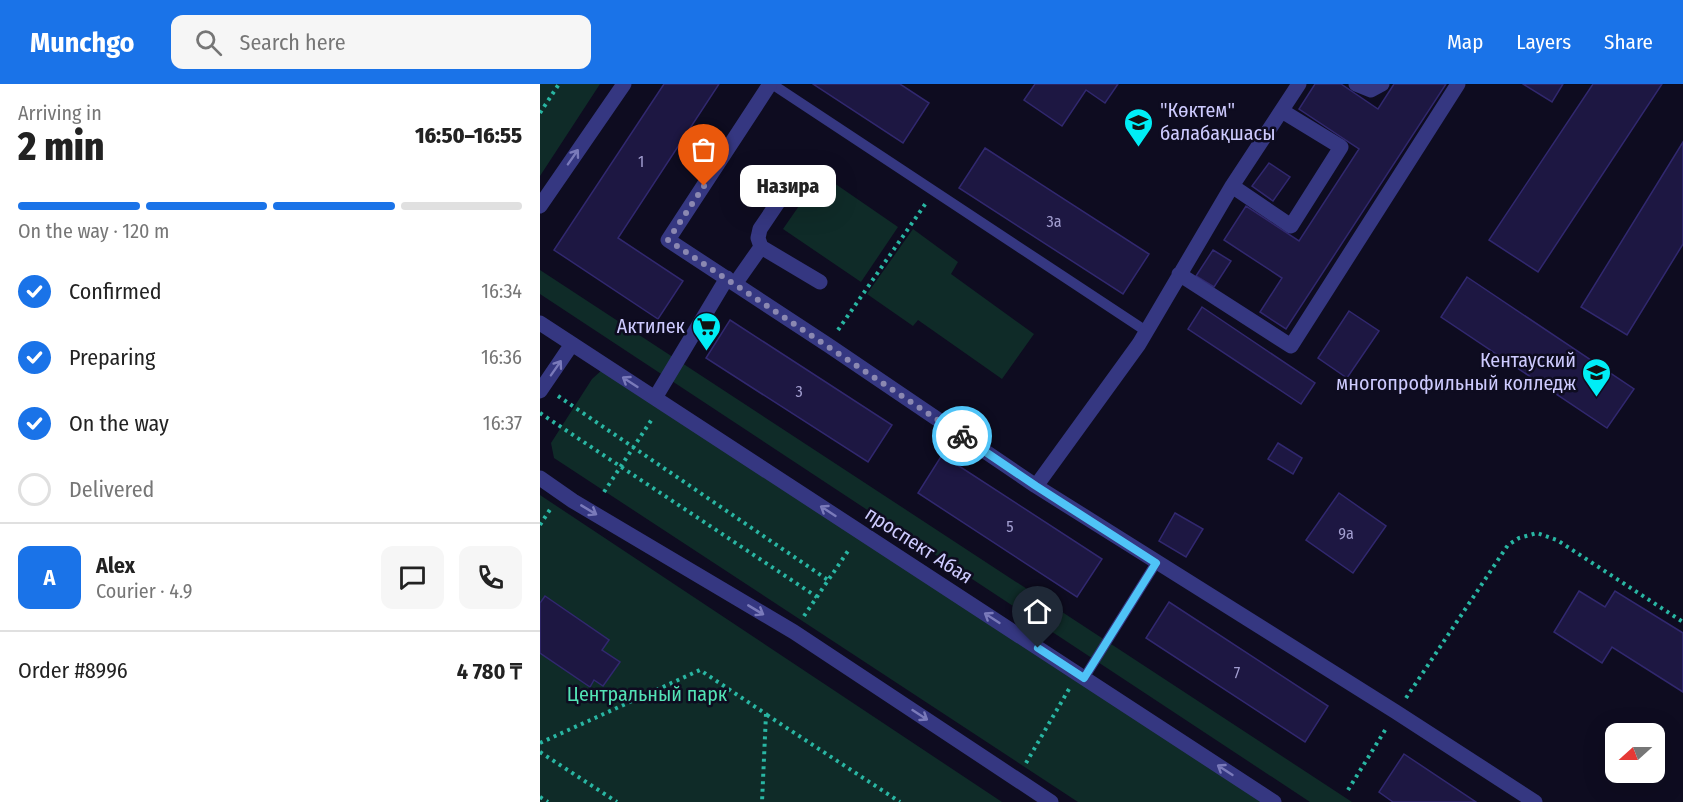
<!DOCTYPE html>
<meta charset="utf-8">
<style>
body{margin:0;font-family:"Fira Sans Condensed",sans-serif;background:#f6f6f6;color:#222;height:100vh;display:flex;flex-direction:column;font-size:22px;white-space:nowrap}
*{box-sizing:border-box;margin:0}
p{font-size:20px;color:#767676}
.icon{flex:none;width:33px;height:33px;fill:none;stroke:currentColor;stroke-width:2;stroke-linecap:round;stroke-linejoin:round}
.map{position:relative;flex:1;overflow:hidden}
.panel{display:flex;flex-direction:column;background:#fff;width:540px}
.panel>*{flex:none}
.needle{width:39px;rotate:249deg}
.tools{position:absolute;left:1065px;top:639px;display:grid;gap:12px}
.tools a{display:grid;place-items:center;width:60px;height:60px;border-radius:12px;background:#fff;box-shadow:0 6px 24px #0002;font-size:30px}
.pin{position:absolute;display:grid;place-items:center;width:51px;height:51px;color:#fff;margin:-62px -26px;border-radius:50% 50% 50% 0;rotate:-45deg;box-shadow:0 0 6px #0007}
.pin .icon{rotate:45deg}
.courier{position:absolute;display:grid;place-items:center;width:60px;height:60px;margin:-30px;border:4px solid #4fc3f7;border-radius:50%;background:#fff;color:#222;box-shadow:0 2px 8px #0007}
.bubble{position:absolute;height:42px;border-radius:12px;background:#fff;box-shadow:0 6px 24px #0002;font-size:20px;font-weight:800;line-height:42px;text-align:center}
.summary em{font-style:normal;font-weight:800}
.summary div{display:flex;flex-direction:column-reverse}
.summary{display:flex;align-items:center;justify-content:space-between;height:102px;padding:0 18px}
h1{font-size:39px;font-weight:800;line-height:45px}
.bar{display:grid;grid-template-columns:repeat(4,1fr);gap:9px 6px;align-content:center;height:72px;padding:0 18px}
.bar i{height:8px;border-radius:4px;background:#e0e0e0}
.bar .active{background:#1a73e8}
.bar p{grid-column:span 4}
.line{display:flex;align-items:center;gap:15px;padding:0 18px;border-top:2px solid #e0e0e0}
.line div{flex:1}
.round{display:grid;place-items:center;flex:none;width:63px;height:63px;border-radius:12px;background:#f6f6f6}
ol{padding:0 18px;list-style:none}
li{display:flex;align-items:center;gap:18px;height:66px}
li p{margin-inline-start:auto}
li .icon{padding:6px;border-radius:50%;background:#1a73e8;color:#fff;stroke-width:4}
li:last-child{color:#767676}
li i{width:33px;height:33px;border:3px solid #e0e0e0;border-radius:50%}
header{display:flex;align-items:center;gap:36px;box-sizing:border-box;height:84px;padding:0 30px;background:#1a73e8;color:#fff}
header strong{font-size:28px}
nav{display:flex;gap:33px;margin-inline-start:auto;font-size:21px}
.search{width:420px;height:54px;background:#f6f6f6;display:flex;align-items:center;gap:15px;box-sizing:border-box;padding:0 21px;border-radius:12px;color:#767676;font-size:22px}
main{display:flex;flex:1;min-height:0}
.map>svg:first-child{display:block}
</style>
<header>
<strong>Munchgo</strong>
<div class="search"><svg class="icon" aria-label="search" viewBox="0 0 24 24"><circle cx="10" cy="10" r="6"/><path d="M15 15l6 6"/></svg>Search here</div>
<nav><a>Map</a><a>Layers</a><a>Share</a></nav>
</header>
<main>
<section class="panel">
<div class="summary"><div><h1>2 min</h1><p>Arriving in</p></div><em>16:50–16:55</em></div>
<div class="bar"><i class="active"></i><i class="active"></i><i class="active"></i><i></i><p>On the way · 120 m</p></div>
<ol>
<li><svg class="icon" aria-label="check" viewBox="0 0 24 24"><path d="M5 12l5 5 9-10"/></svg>Confirmed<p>16:34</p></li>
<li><svg class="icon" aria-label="check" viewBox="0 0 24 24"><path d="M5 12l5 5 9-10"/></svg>Preparing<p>16:36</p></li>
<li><svg class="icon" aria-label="check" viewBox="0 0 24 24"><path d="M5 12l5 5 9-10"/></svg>On the way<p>16:37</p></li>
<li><i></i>Delivered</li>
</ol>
<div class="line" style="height:108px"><b class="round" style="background:#1a73e8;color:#fff">A</b><div><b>Alex</b><p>Courier · 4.9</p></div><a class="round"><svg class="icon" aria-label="chat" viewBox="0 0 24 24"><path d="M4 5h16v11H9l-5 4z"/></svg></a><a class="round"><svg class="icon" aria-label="phone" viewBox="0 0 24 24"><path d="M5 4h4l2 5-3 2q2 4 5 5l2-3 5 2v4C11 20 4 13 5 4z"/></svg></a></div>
<div class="line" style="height:78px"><div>Order #8996</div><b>4 780 ₸</b></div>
</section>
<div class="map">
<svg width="1143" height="718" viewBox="0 0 1143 718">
<rect width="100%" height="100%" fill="#0e0c20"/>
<path fill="#0f2b28" d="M0,0H60L0,92Z
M281,90L358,143L321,198L243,145Z
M373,145L418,178L411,190L494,250L462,295L378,236L373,242L327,210Z
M0,186L812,718H770L0,210Z
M62,286L734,718H538L14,374L11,359L52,295Z
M0,411L462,718H0Z"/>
<path fill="#1d1742" stroke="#31286f" stroke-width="1.5" d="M124,0H179L78,154L143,197L118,235L14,166Z
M273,0H360L389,19L363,59Z
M495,0H578L565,19L546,6L522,42L484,16Z
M775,0H801L838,25L854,0H906L746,245L720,228L742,194L684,156L706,122L759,157L819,65L759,25Z
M983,0H1023L1012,18Z
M1053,0H1122L998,188L949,156Z
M1143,58V160L1087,251L1041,223Z
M445,64L609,170L583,210L419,104Z
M729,79L750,93L733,117L712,102Z
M673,166L691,177L674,203L656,192Z
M927,193L1094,305L1067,344L901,233Z
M662,223L775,299L761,320L648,245Z
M809,227L839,247L807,294L778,274Z
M190,236L352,341L328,378L166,274Z
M738,359L762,374L753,390L728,375Z
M402,371L562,475L537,513L378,409Z
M799,409L846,442L813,489L766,456Z
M635,429L663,445L646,473L619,457Z
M1039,507L1065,523L1075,507L1143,549V608L1072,563L1062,579L1014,548Z
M5,512L69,556L62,566L80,578L63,602L54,596L50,603L0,569V519Z
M629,518L788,622L765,658L606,554Z
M864,670L936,718H853L839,708Z"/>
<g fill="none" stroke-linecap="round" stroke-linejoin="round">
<path stroke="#29b6a3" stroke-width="4" stroke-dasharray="3 4.5" stroke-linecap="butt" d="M0,29L19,0
M298,246L386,119
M18,312L288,496
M0,329L277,513
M64,408L112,335
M0,441L11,424
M264,532L310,464
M866,614L968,461L979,454L997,449L1017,456L1143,538
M227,631L360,718
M0,659L160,586L226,630L222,718
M0,668L77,718
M486,679L529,605
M808,706L847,643
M0,713L8,718"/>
<path stroke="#353781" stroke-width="10" d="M232,0L606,247
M544,594L616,479"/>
<path stroke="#353781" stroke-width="15" d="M230,0L128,156L288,261L496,402L856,628L995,718
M816,0L831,6L842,0
M251,99L220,145L218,154L221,163L280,198
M692,102L751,142L801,63L742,27
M0,122L84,0
M639,190L751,262L918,0
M195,200L221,163
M0,239L734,718
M0,307L32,260
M115,314L187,194
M0,394L33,417L254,548L511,718
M496,402L599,260L692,102L759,0"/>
</g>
<defs><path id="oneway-shaft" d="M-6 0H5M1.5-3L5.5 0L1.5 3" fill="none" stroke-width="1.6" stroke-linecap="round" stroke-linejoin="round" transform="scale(1.5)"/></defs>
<g stroke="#7a7aba">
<use href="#oneway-shaft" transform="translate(33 73) rotate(-55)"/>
<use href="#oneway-shaft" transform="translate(16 284) rotate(-55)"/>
<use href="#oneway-shaft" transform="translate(90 298) rotate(-147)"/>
<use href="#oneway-shaft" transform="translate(49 426) rotate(31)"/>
<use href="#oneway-shaft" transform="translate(288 427) rotate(-147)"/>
<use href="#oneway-shaft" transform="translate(216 526) rotate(31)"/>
<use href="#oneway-shaft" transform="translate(452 534) rotate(-147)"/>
<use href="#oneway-shaft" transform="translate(380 631) rotate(33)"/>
<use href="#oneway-shaft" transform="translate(685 686) rotate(-147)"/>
</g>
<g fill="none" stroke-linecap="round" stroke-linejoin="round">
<path stroke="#8b88b1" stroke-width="6" stroke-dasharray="0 10.8" d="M164,102L128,156L422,352"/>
<path stroke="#4fc3f7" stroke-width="8" d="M422,352L496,402L616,479L544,594L498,564"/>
</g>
<defs>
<symbol id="school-pin" viewBox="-11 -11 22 30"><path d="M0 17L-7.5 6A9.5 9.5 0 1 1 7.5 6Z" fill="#00eef6" stroke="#0e0c20"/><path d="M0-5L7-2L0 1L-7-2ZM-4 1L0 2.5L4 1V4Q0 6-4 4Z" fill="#111"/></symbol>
<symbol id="supermarket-pin" viewBox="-11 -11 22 30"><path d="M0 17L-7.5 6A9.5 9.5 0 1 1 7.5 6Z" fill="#00eef6" stroke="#0e0c20"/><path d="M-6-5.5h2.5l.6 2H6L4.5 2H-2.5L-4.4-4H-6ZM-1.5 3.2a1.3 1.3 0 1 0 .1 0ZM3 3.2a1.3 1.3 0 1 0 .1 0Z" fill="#111"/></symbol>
<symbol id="university-pin" viewBox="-11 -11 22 30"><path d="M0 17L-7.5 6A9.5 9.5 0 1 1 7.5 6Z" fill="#00eef6" stroke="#0e0c20"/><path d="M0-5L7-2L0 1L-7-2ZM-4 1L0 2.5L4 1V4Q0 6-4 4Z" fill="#111"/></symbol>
</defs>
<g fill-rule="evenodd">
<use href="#school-pin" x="582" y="22" width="33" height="45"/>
<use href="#supermarket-pin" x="150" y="226" width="33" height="45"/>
<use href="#university-pin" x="1040" y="272" width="33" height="45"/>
</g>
<g text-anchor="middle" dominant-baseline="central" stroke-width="5" stroke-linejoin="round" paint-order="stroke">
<g font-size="16" fill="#a29ed0">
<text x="101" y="77">1</text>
<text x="514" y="137">3а</text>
<text x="259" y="307">3</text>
<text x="470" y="442">5</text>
<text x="806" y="449">9а</text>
<text x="697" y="588">7</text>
</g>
<g font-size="20" fill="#cecbff" stroke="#0e0c20" text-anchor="end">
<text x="620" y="26" text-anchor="start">"Көктем"<tspan x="620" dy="23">балабақшасы</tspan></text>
<text x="145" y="242">Актилек</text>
<text x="1036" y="276">Кентауский<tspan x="1036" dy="23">многопрофильный колледж</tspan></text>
</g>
<g font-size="20" fill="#cecbff" stroke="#0e0c20">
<text transform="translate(379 461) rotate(33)">проспект Абая</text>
</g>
<g font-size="20" fill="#53e3b5" stroke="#0e0c20">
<text x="107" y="610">Центральный парк</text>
</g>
</g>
</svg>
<div class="tools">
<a><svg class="needle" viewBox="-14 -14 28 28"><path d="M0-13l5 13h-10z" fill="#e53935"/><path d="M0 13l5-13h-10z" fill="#767676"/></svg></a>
</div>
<div class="pin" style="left:164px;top:102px;background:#ea580c"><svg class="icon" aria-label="bag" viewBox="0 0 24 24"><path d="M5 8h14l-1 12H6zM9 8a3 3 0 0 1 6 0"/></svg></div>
<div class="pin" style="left:498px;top:564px;background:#1f2937"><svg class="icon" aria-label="home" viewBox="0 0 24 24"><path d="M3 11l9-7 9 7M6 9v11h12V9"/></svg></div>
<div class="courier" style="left:422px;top:352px"><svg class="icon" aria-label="bike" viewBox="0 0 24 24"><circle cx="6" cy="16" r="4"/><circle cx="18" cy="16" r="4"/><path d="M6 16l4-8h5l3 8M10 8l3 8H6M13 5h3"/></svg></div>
<div class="bubble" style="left:200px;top:81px;width:96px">Назира</div>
</div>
</main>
